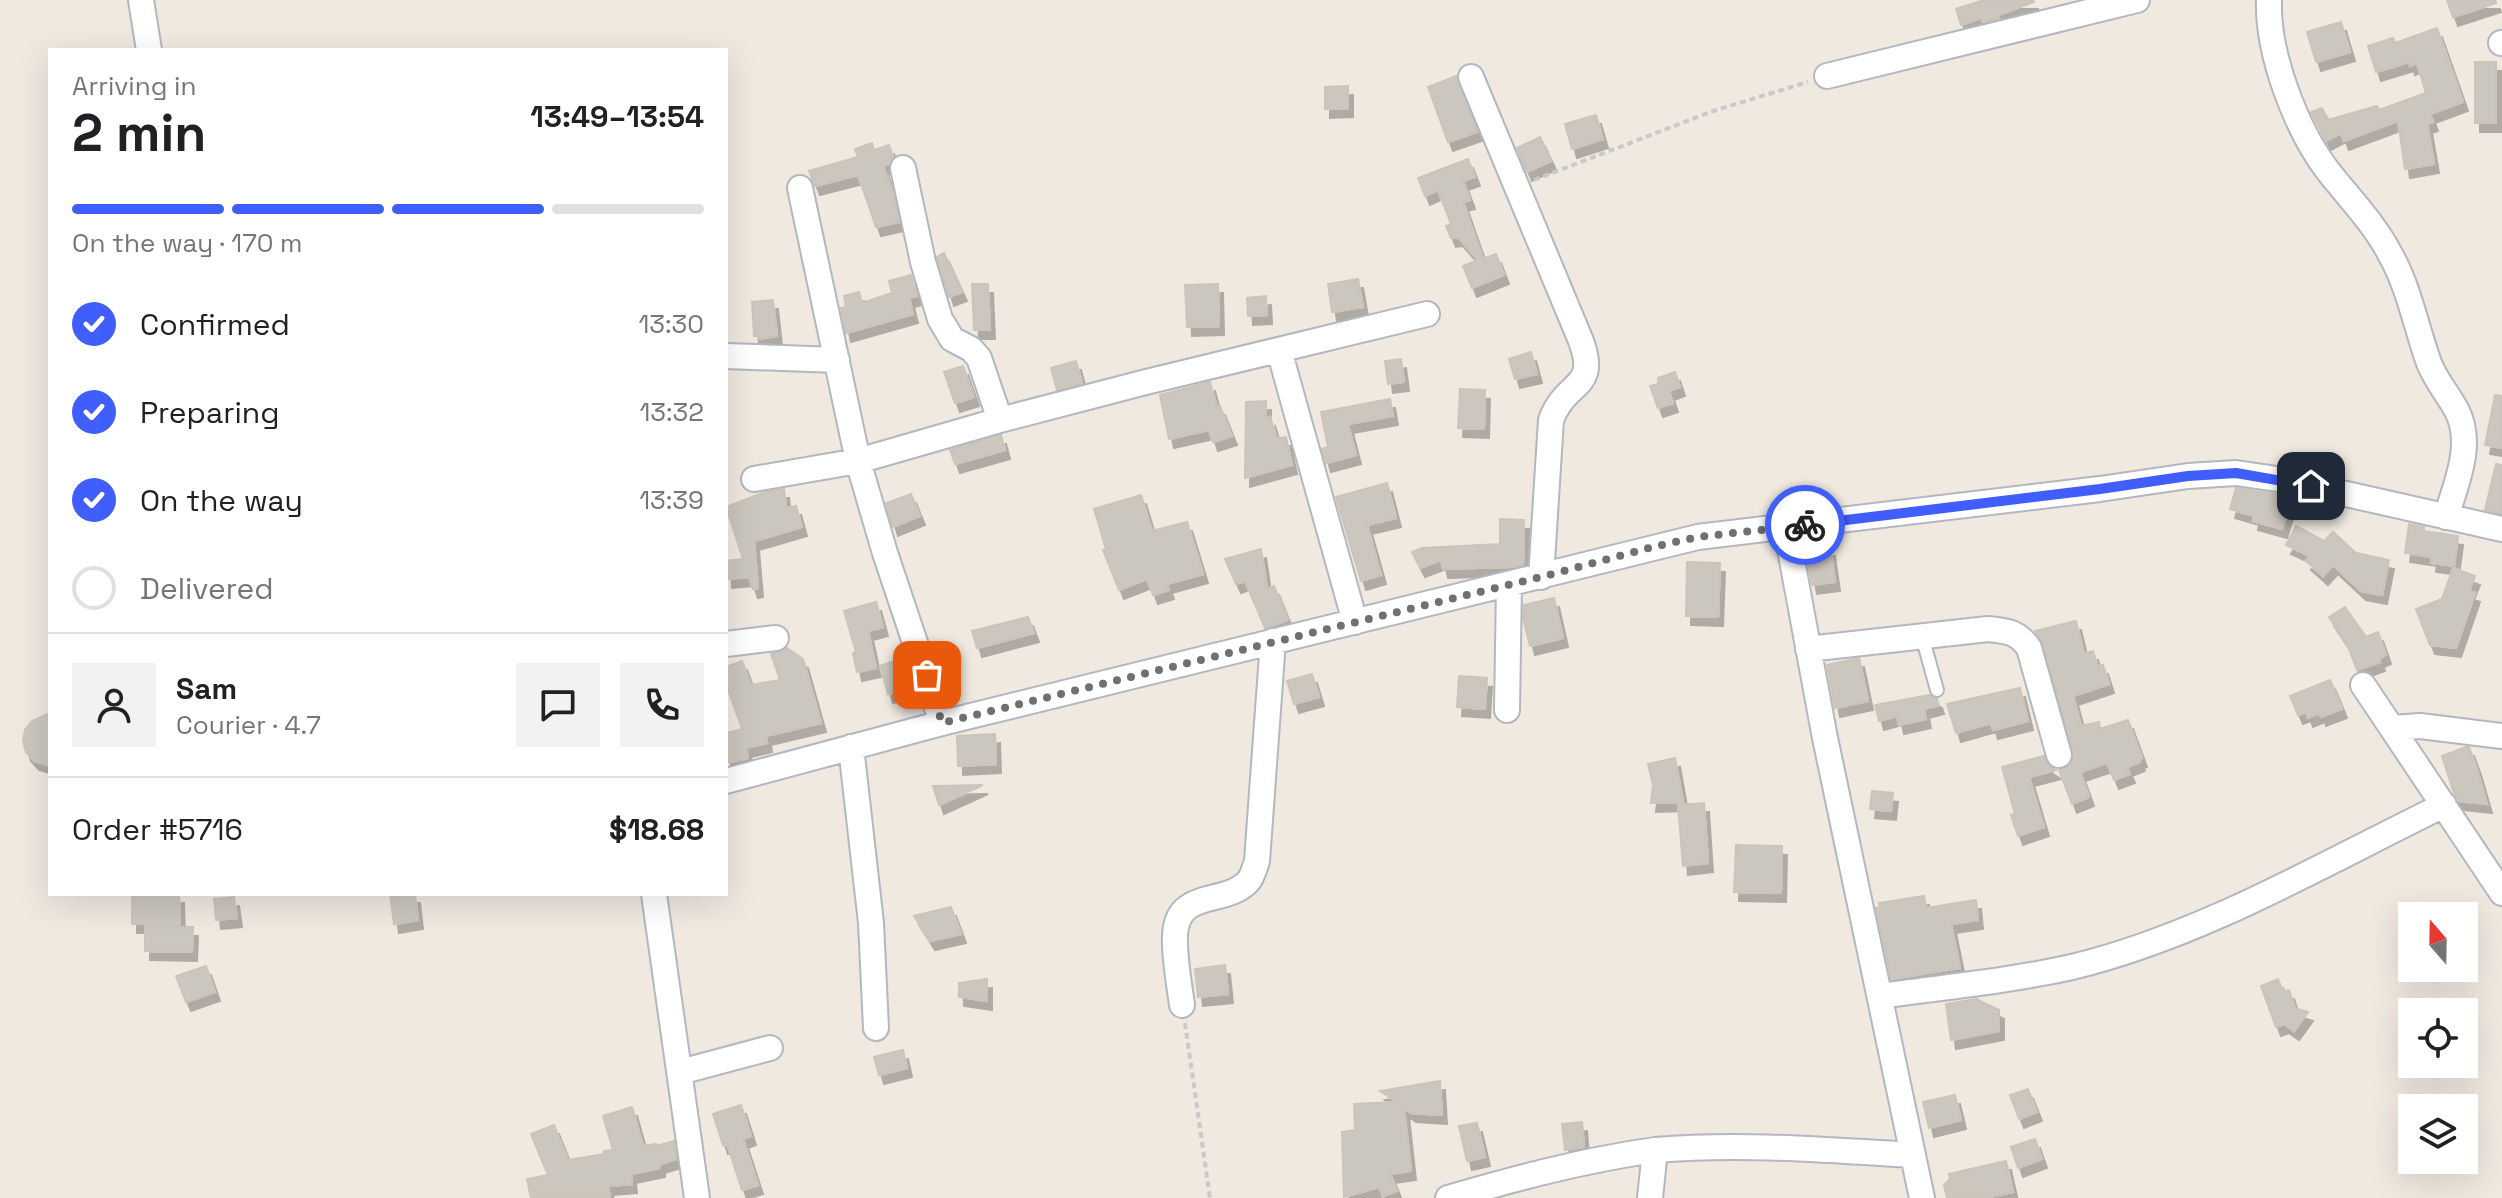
<!DOCTYPE html>
<meta charset="utf-8">
<style>
body{margin:0;font-family:"Space Grotesk",sans-serif;background:#f2f2f2;color:#202124;height:100vh;display:flex;flex-direction:column;font-size:30px;white-space:nowrap}
*{box-sizing:border-box;margin:0}
p{font-size:26px;color:#757577}
.icon{flex:none;width:44px;height:44px;fill:none;stroke:currentColor;stroke-width:2;stroke-linecap:round;stroke-linejoin:round}
.map{position:relative;flex:1;overflow:hidden}
.side{position:absolute;left:48px;top:48px;width:680px;height:848px;display:flex;flex-direction:column;background:#fff;border-radius:0px;box-shadow:0 8px 32px #0002}
.side>*{flex:none}
.needle{width:52px;rotate:340deg}
.tools{position:absolute;left:2398px;top:902px;display:grid;gap:16px}
.tools a{display:grid;place-items:center;width:80px;height:80px;border-radius:0px;background:#fff;box-shadow:0 8px 32px #0002;font-size:40px}
.pin{position:absolute;display:grid;place-items:center;width:68px;height:68px;color:#fff;margin:-34px;border-radius:16px;box-shadow:0 4px 12px #0006}
.courier{position:absolute;display:grid;place-items:center;width:80px;height:80px;margin:-40px;border:6px solid #405efc;border-radius:50%;background:#fff;color:#222;box-shadow:0 2px 10px #0007}
.overview em{font-style:normal;font-weight:700}
.overview div{display:flex;flex-direction:column-reverse}
.overview{display:flex;align-items:center;justify-content:space-between;height:136px;padding:0 24px}
h1{font-size:52px;font-weight:700;line-height:60px}
.bar{display:grid;grid-template-columns:repeat(4,1fr);gap:12px 8px;align-content:center;height:96px;padding:0 24px}
.bar i{height:10px;border-radius:6px;background:#e0e0e0}
.bar .selected{background:#405efc}
.bar p{grid-column:span 4}
.line{display:flex;align-items:center;gap:20px;padding:0 24px;border-top:2px solid #e0e0e0}
.line div{flex:1}
.round{display:grid;place-items:center;flex:none;width:84px;height:84px;border-radius:0px;background:#f2f2f2}
ol{padding:0 24px;list-style:none}
li{display:flex;align-items:center;gap:24px;height:88px}
li p{margin-inline-start:auto}
li .icon{padding:8px;border-radius:50%;background:#405efc;color:#fff;stroke-width:4}
li:last-child{color:#757577}
li i{width:44px;height:44px;border:4px solid #e0e0e0;border-radius:50%}
.map>svg:first-child{display:block}
</style>
<div class="map">
<svg width="2502" height="1198" viewBox="0 0 2502 1198">
<defs>
<filter id="shadow"><feDropShadow dx="5" dy="9" stdDeviation="0" flood-color="#0004"/></filter>
</defs>
<rect width="100%" height="100%" fill="#efe9e0"/>
<path fill="#cbc7be" stroke="#cbc5b9" stroke-width="2" filter="url(#shadow)" d="M1984,0H2033L2034,2L1998,15L1999,18L1983,22L1981,18L1961,25L1956,9Z
M2447,0H2495L2496,3L2453,17Z
M2341,22L2350,52L2316,62L2307,32Z
M2437,28L2463,102L2430,114L2433,122L2427,124L2434,164L2405,169L2398,121L2344,141L2341,133L2326,141L2311,112L2322,108L2328,120L2377,106L2379,110L2426,93L2417,63L2410,66L2409,62L2376,72L2368,46L2393,38L2395,43Z
M2475,62H2496V123H2475Z
M1456,76L1477,132L1448,142L1428,87Z
M1348,86V108L1325,109V87Z
M1596,115L1603,139L1572,149L1565,124Z
M1540,137L1551,161L1527,172L1517,148Z
M872,143L874,150L889,145L893,157L889,164L883,166L892,190L899,222L876,227L858,175L815,186L809,171L858,157L855,149Z
M1468,159L1475,177L1463,181L1470,200L1463,202L1483,259L1496,254L1504,275L1472,288L1463,266L1478,260L1458,237L1451,238L1446,226L1451,224L1438,190L1425,196L1418,178Z
M944,253L962,292L949,297L937,257Z
M911,275L917,296L909,298L913,314L846,333L841,308L846,307L844,296L859,292L862,303L892,293L889,281Z
M1358,279L1363,307L1332,312L1328,284Z
M972,284H988L990,330H974Z
M1218,284L1219,326L1187,327L1185,285Z
M1266,296L1267,315L1248,316L1247,298Z
M773,300L777,336L758,339V336H754L752,302Z
M1531,352L1537,374L1515,379L1509,359Z
M1401,359L1404,382L1388,384L1385,361Z
M1076,361L1082,383L1057,390L1051,368Z
M963,366L974,397L955,403L944,372Z
M1675,372L1680,387L1669,391L1673,403L1658,408L1650,386L1658,384V378Z
M1210,382L1217,408L1220,406L1232,436L1213,442L1209,430L1169,439L1160,395Z
M1460,389L1485,390L1484,429L1458,428Z
M2495,395L2502,396V448L2485,445Z
M1390,399L1393,416L1348,424L1356,455L1326,463L1322,449L1328,447L1321,412Z
M1266,401V419L1270,417L1277,439L1286,437L1292,465L1245,478L1246,402Z
M1001,435L1005,450L955,464L950,450Z
M2496,464L2502,465V514L2485,510Z
M1387,483L1396,518L1367,525L1381,575L1361,581L1336,497Z
M2236,488L2292,497L2282,529L2253,521L2254,516L2230,509Z
M784,489L786,508L796,506L802,527L754,541L758,588L753,589L749,577L727,579L726,561L743,559L726,507L765,492Z
M911,494L920,516L893,527L886,503Z
M1141,495L1152,531L1187,522L1203,574L1167,584L1169,590L1153,595L1147,579L1119,590L1103,550L1106,549L1094,509Z
M1500,519L1524,520L1523,565L1511,567L1443,569L1441,560L1420,568L1412,552L1422,548L1500,544Z
M2409,524L2424,527V531L2458,536L2454,566L2431,563L2432,557L2405,553Z
M2296,526L2324,541L2333,532L2356,553L2389,560L2382,595L2361,591L2333,565L2323,576L2306,561L2310,556L2286,545Z
M1820,538V549L1830,547L1835,582L1812,585L1804,539Z
M1261,549L1267,589L1274,586L1288,620L1265,628L1245,581L1236,584L1225,559Z
M1687,562L1720,563L1718,617L1686,616Z
M2453,568L2475,576L2469,591L2475,593L2456,648L2430,645L2416,609L2442,599Z
M1554,598L1563,638L1530,646L1523,618L1524,605Z
M876,602L883,627L868,631L876,668L857,672L853,653L856,652L844,611Z
M2345,607L2366,637L2378,632L2386,655L2379,658L2380,662L2357,670L2347,644L2329,617Z
M1028,617L1034,633L977,648L972,631Z
M2076,621L2084,654L2093,651L2098,667L2103,665L2109,684L2073,696L2081,726L2099,722L2100,729L2128,720L2142,758L2139,759L2140,762L2127,767L2130,774L2114,780L2107,763L2080,772L2089,797L2072,804L2059,770L2070,765L2073,751L2043,644L2035,631Z
M787,648L803,659L821,723L766,736L767,743L746,748L748,758L726,763V733L742,729L726,684V667L742,661L751,685L780,680L771,654Z
M1859,658L1868,701L1835,708L1827,665Z
M897,660L906,689L888,694L880,666Z
M1312,674L1319,697L1294,704L1287,681Z
M1459,676L1487,678L1485,709L1457,707Z
M2330,680L2342,709L2321,717L2320,713L2308,718L2306,712L2298,715L2290,696Z
M2020,688L2028,721L1993,730L1991,723L1956,733L1947,704Z
M1929,695L1937,699L1939,705L1924,709L1926,719L1899,725L1897,716L1879,721L1875,705Z
M50,713V766L34,761L26,752L23,741L25,730L32,721Z
M995,734L996,764L958,766L957,736Z
M2466,747H2469L2476,766L2487,804L2459,801L2455,796L2442,756Z
M2044,756L2048,765L2056,770L2029,777L2044,827L2018,836L2011,815L2015,814L2002,767Z
M1675,758L1683,802L1651,803L1653,785L1648,764Z
M983,785L939,805L933,786Z
M1872,791L1893,793L1891,811L1870,809Z
M1704,803L1708,863L1683,866L1678,805Z
M1736,845L1782,846L1781,893L1734,892Z
M132,894H179L180,927H193L192,952L145,951V924H132Z
M390,894H415L418,920L394,924Z
M1924,896L1926,908L1976,900L1978,920L1951,924L1960,968L1891,979L1876,908L1880,907L1879,903Z
M234,897L237,918L216,920L214,899Z
M951,907L961,934L930,941L914,916Z
M1225,965L1228,994L1198,997L1195,969Z
M206,966L215,992L186,1002L176,976Z
M987,979V1001L959,997V983Z
M2278,979L2283,992L2289,990L2295,1008L2308,1012L2294,1031L2284,1024L2276,1027L2261,986Z
M1976,999L1999,1010V1031L1951,1040L1946,1004Z
M903,1050L907,1068L879,1075L874,1057Z
M1440,1081L1442,1115L1411,1113L1404,1108L1411,1171L1390,1174L1397,1191L1383,1196L1379,1187L1344,1197L1342,1132L1355,1130L1354,1104L1397,1102L1380,1091Z
M2028,1089L2037,1112L2019,1119L2010,1095Z
M1955,1095L1961,1120L1929,1128L1923,1102Z
M741,1105L751,1136L743,1139L758,1185L742,1190L727,1144L723,1145L713,1114Z
M632,1107L643,1146L656,1144V1146L674,1141L676,1159L660,1164V1168L631,1174L632,1184L608,1186L610,1198H531L527,1179L548,1175L531,1134L554,1125L568,1160L604,1154V1151L613,1150L603,1116Z
M1582,1122L1584,1147L1565,1150L1562,1124Z
M1477,1123L1485,1157L1467,1161L1459,1126Z
M2035,1139L2042,1159L2018,1168L2011,1147Z
M2006,1161L2013,1192L1984,1198H1947L1944,1185L1950,1179L1949,1174Z"/>
<g fill="none" stroke-linecap="round" stroke-linejoin="round">
<defs>
<path id="service" d="M1922,636L1937,690"/>
<path id="minor" d="M141,0L149,50
M2269,0C2267,53 2296,129 2328,171C2349,198 2374,223 2390,254C2409,287 2416,327 2429,363C2436,381 2448,394 2457,411C2474,444 2456,484 2446,517
M2501,43H2502
M1827,76L2137,0
M1471,77L1581,341C1599,390 1566,379 1551,420L1541,577
M903,168L923,262L940,319L952,339L971,349L979,358L1000,420
M800,188L858,461L885,553L942,723
M1279,350L1355,622
M726,356L837,360
M754,479L858,461L1000,420L1146,382L1427,314
M1786,528L1825,738L1922,1198
M726,644L776,638
M1808,649L1988,629C2008,631 2018,632 2029,648L2059,755
M2363,685L2502,893
M1507,710L1509,585
M2393,728L2420,726L2502,736
M851,747L871,923L876,1028
M726,781L942,723L1698,537L2100,489L2188,476L2236,473L2284,480L2502,529
M654,894L697,1198
M1880,996C1944,987 2009,981 2072,967C2201,936 2325,863 2444,805
M1182,1005C1179,982 1174,958 1175,935C1177,887 1229,907 1250,879C1253,874 1255,867 1257,861L1273,641
M680,1072L770,1048
M1448,1198C1517,1178 1584,1160 1655,1150
M1650,1198L1655,1150C1742,1143 1827,1150 1913,1155"/>
</defs>
<use href="#service" stroke="#b4b6c1" stroke-width="16"/>
<use href="#minor" stroke="#b4b6c1" stroke-width="28"/>
<path stroke="#c9c9c9" stroke-width="4" stroke-dasharray="6 4" stroke-linecap="butt" d="M1534,180L1713,111L1808,82
M1185,1023L1210,1198"/>
<use href="#service" stroke="#fff" stroke-width="12"/>
<use href="#minor" stroke="#fff" stroke-width="24"/>
</g>
<g fill="none" stroke-linecap="round" stroke-linejoin="round">
<path stroke="#726f6c" stroke-width="8" stroke-dasharray="0 14.4" d="M927,675L942,723L1541,577L1653,547L1698,537L1805,525"/>
<path stroke="#405efc" stroke-width="10" d="M1805,525L2100,489L2188,476L2236,473L2311,486"/>
</g>
</svg>
<div class="tools">
<a><svg class="needle" viewBox="-14 -14 28 28"><path d="M0-13l5 13h-10z" fill="#e53935"/><path d="M0 13l5-13h-10z" fill="#757577"/></svg></a>
<a><svg class="icon" aria-label="locate" viewBox="0 0 24 24"><circle cx="12" cy="12" r="6"/><path d="M12 2v4M12 18v4M2 12h4M18 12h4"/></svg></a>
<a><svg class="icon" aria-label="layers" viewBox="0 0 24 24"><path d="M12 4l9 5-9 5-9-5zM3 14l9 5 9-5"/></svg></a>
</div>
<div class="pin" style="left:927px;top:675px;background:#ea580c"><svg class="icon" aria-label="bag" viewBox="0 0 24 24"><path d="M5 8h14l-1 12H6zM9 8a3 3 0 0 1 6 0"/></svg></div>
<div class="pin" style="left:2311px;top:486px;background:#1f2937"><svg class="icon" aria-label="home" viewBox="0 0 24 24"><path d="M3 11l9-7 9 7M6 9v11h12V9"/></svg></div>
<div class="courier" style="left:1805px;top:525px"><svg class="icon" aria-label="bike" viewBox="0 0 24 24"><circle cx="6" cy="16" r="4"/><circle cx="18" cy="16" r="4"/><path d="M6 16l4-8h5l3 8M10 8l3 8H6M13 5h3"/></svg></div>
<section class="side">
<div class="overview"><div><h1>2 min</h1><p>Arriving in</p></div><em>13:49–13:54</em></div>
<div class="bar"><i class="selected"></i><i class="selected"></i><i class="selected"></i><i></i><p>On the way · 170 m</p></div>
<ol>
<li><svg class="icon" aria-label="check" viewBox="0 0 24 24"><path d="M5 12l5 5 9-10"/></svg>Confirmed<p>13:30</p></li>
<li><svg class="icon" aria-label="check" viewBox="0 0 24 24"><path d="M5 12l5 5 9-10"/></svg>Preparing<p>13:32</p></li>
<li><svg class="icon" aria-label="check" viewBox="0 0 24 24"><path d="M5 12l5 5 9-10"/></svg>On the way<p>13:39</p></li>
<li><i></i>Delivered</li>
</ol>
<div class="line" style="height:144px"><a class="round"><svg class="icon" aria-label="person" viewBox="0 0 24 24"><circle cx="12" cy="8" r="4"/><path d="M4 21q1-7 8-7t8 7"/></svg></a><div><b>Sam</b><p>Courier · 4.7</p></div><a class="round"><svg class="icon" aria-label="chat" viewBox="0 0 24 24"><path d="M4 5h16v11H9l-5 4z"/></svg></a><a class="round"><svg class="icon" aria-label="phone" viewBox="0 0 24 24"><path d="M5 4h4l2 5-3 2q2 4 5 5l2-3 5 2v4C11 20 4 13 5 4z"/></svg></a></div>
<div class="line" style="height:104px"><div>Order #5716</div><b>$18.68</b></div>
</section>
</div>
